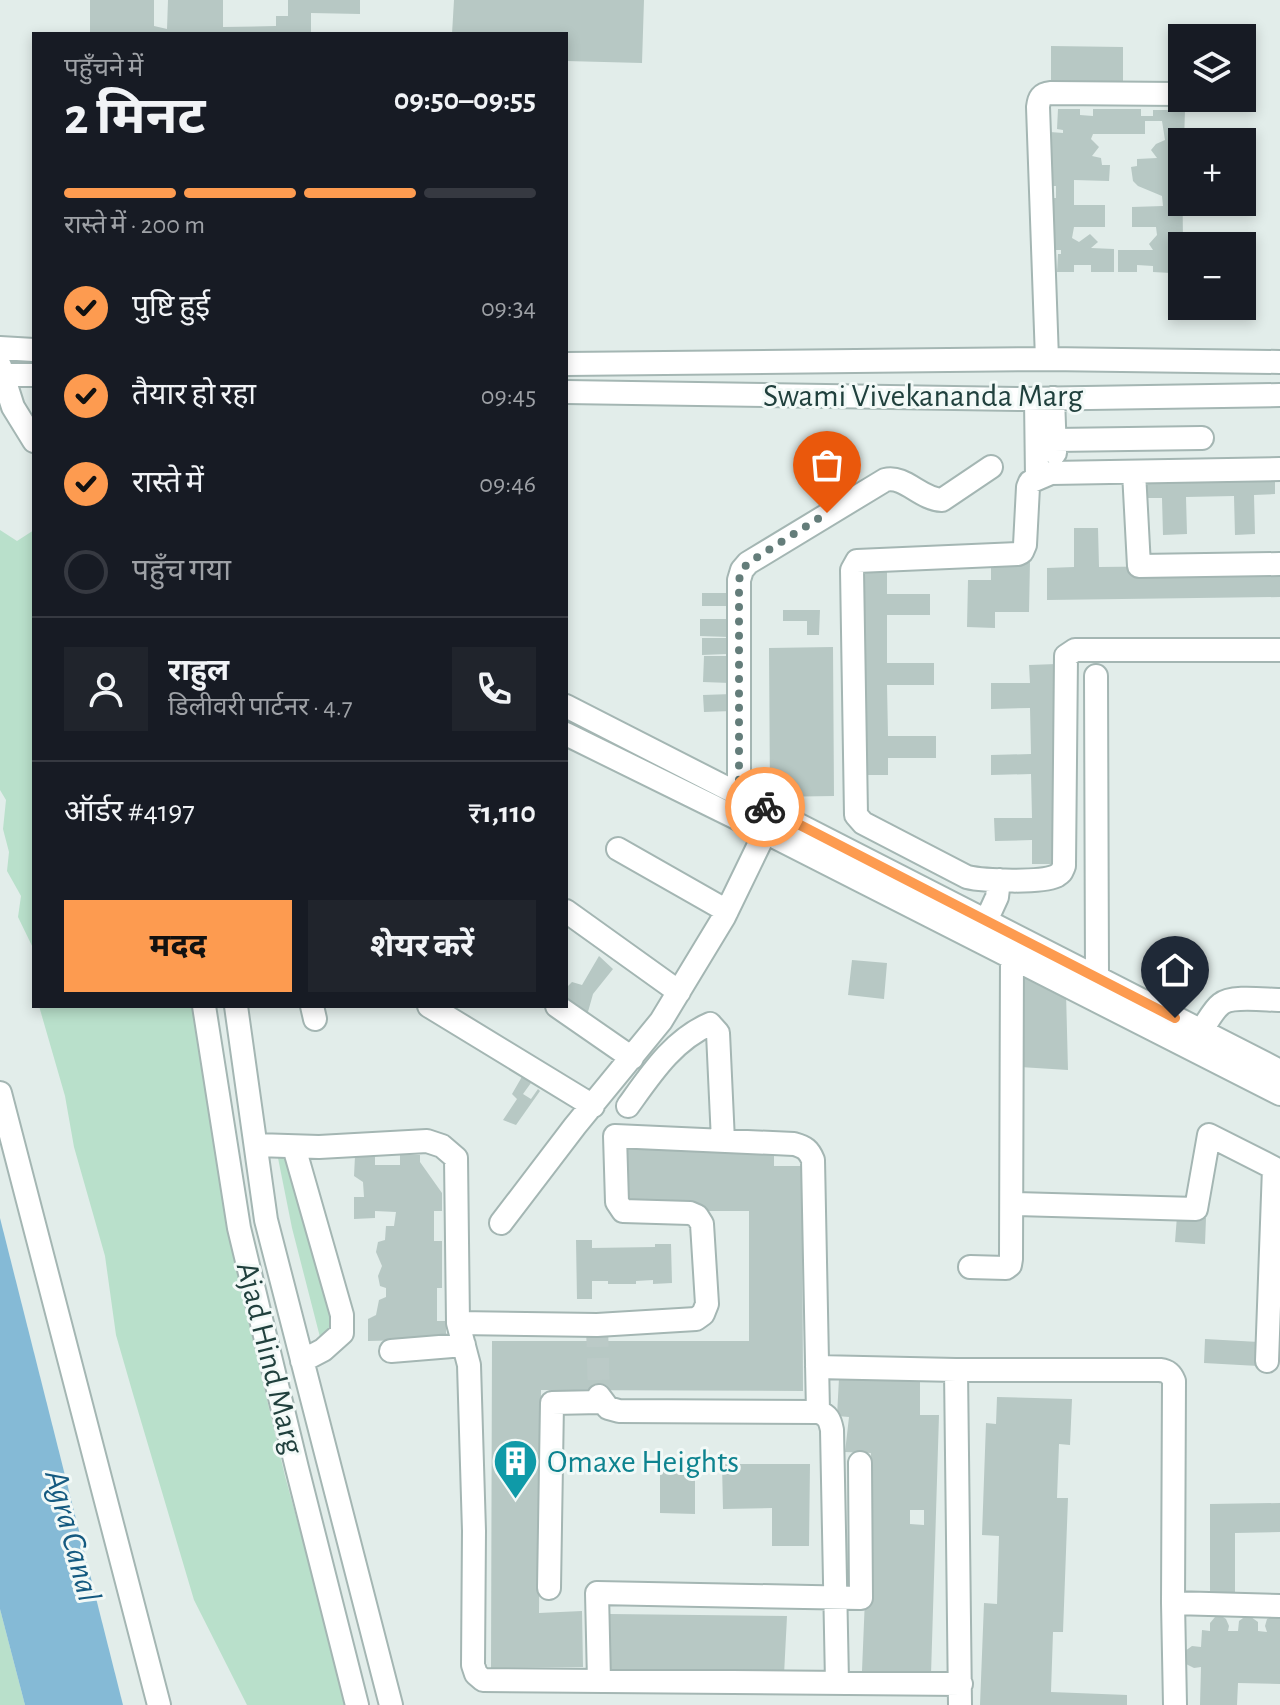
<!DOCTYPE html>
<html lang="hi">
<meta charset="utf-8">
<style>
body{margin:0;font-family:"Alegreya Sans","Noto Sans Devanagari",sans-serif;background:#20242c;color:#f1f3f6;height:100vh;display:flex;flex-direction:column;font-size:30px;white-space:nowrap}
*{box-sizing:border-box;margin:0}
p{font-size:26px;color:#9ea1a6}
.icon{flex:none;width:44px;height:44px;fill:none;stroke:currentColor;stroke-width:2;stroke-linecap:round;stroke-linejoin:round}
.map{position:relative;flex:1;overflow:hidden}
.panel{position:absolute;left:32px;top:32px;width:536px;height:976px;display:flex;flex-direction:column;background:#171b24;border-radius:0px;box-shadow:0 4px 12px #0003}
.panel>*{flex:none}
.controls{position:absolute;left:1168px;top:24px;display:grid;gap:16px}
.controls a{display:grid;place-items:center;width:88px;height:88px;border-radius:0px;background:#171b24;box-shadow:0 4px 12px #0003;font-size:40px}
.pin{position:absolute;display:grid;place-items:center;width:68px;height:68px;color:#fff;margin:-82px -34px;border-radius:50% 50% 50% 0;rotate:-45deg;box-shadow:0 0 8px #0007}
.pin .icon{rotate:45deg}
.courier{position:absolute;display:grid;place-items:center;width:80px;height:80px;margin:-40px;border:6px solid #fd9b50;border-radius:50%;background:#fff;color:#222;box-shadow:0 2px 10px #0007}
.summary em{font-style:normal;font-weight:700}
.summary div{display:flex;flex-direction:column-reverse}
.summary{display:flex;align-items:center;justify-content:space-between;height:136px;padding:0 32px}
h1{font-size:52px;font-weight:700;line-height:60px}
.bar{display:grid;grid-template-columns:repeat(4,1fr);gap:12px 8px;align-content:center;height:96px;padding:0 32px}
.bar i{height:10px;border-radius:6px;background:#363941}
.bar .active{background:#fd9b50}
.bar p{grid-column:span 4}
.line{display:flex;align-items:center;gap:20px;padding:0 32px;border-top:2px solid #363941}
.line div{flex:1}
.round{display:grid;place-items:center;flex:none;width:84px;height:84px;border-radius:0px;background:#20242c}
ol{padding:0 32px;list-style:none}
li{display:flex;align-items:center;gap:24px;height:88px}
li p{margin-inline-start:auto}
li .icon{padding:8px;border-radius:50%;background:#fd9b50;color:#111;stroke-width:4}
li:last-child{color:#9ea1a6}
li i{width:44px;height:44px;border:4px solid #363941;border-radius:50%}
.action{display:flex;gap:16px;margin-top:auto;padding:16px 32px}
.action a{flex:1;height:92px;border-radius:0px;background:#fd9b50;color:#111;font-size:32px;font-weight:700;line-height:92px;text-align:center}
.action a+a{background:#20242c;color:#f1f3f6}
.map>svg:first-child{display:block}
</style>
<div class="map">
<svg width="1280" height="1705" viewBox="0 0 1280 1705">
<rect width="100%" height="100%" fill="#e2edea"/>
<path fill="#b9e0cb" d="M0,530L17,541L34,530V950L18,917L21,896L7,871L9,852L3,829L6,800L0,790Z
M39,1006H194L232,1251L285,1476L348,1705H247L194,1600L133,1394L116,1335L105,1256L74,1147L65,1096Z
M277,1153H284L332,1311C333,1325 329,1331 321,1341L292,1228Z
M0,1609L25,1705H0Z"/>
<path fill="#85bad6" d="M0,1218L123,1705H25L0,1609Z"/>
<path fill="#b7c8c4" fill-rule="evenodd" d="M90,0H154V26L167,29L168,0H223V27L276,26V16H288V0H360V14L311,13V34H90Z
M454,0H644L642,63L566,61V34H452Z
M1051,46L1123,47V83L1051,82Z
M1058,109H1080V115L1093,116V109H1141V116H1153V110H1185L1184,142H1182L1183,246L1182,259H1172L1171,273L1153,272V266L1137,265V272H1118V250H1153L1149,244L1157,235L1156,227H1132V207L1163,206L1162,196L1138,186L1133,181L1131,167L1137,166V159L1157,158L1151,150L1156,144L1165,140L1162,121H1145V134H1093L1091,139L1099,147L1092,156L1101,158L1102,165H1110L1109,181L1074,180V205H1105V227H1074L1072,238L1079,242L1090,234L1098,242L1091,248L1114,249V272H1091V265H1074V272H1057L1058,254H1061V250H1048L1053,229V218H1051V198H1056V186H1049L1050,132L1063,133V130L1057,129Z
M1275,473V494L1254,495L1255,534L1235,535L1234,496L1186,497L1187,534L1163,535L1162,498H1139L1138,477Z
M1074,528H1098L1099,567L1280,565V597L1047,600V568L1074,567Z
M991,561H1030L1029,612H995V628L967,627L968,580H991Z
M859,565H887V594H930V615H887V663H934V685H887L888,736H936V758H888V775H860Z
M702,593H732V606H702Z
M783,610H820L819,635H807V621H783Z
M700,619H729V637L700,636Z
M702,638H727V654L702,655Z
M833,647L834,796L770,797L769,648Z
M704,656H730V683L703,682Z
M1057,664L1060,864H1032V840L995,841L994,818H1032L1031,774L991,775V755L1031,754L1030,708L991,709V683H1030L1029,665Z
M732,694V711L704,712L703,695Z
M599,956L613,969L593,994L586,1019L566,1005V988L572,982L582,985Z
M852,960L887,963L884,999L848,995Z
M1021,970L1066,992L1068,1070L1020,1067Z
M527,1068L536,1076L523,1094L531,1099L538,1089L540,1091L516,1125L503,1120L517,1099L512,1094Z
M623,1144H774V1166H802L803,1391L541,1390L539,1613L582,1611L583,1667L491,1668L492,1341H749V1211H623Z
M400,1155H420V1162L442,1193V1211H434V1241H442V1288H437V1321H446V1339L368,1341V1319L376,1315L379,1300L386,1297V1288L380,1286L378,1276L382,1266L376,1252L378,1242L385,1240L386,1226H394L396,1212L375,1211V1218L354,1219V1197H364L363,1182L354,1176L355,1156H375V1165H400Z
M1177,1216L1206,1218L1205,1244L1175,1242Z
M576,1240H592V1248L655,1247V1244H671L672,1283L653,1284V1280L636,1281V1284H608V1281H592V1299H577Z
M1205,1339L1259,1342L1258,1366L1204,1363Z
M839,1378H920V1415H939L931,1675L862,1671L871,1453L845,1452L849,1417L837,1416ZM910,1510H924V1525L910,1524Z
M997,1397L1072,1399L1070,1445L1059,1444L1057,1498H1068L1063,1632H1053L1051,1692L1127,1695V1705H980L984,1603L997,1604L999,1536L982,1535L986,1423L996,1424Z
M660,1457L695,1458V1514L660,1513Z
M722,1464H810L809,1546H772V1508L723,1509Z
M1280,1503V1532L1235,1533V1592H1210V1504Z
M610,1614L787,1616L784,1675L607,1671Z
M1215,1617H1223L1226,1619L1229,1626L1228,1631H1238L1239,1621L1243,1618L1251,1617L1258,1622V1631L1267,1632L1265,1626L1267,1619L1274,1616L1280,1618V1684L1238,1683L1237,1705H1200L1201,1667L1194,1668L1186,1664L1184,1660L1185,1651L1192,1646L1201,1647L1202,1630L1210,1631V1623Z"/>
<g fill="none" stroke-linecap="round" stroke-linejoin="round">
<path stroke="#bbcac7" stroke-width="22" stroke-dasharray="22 11" stroke-linecap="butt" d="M597,1325L599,1396"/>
<defs>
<path id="minor" d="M0,348L34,350
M1047,359L1038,107C1039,98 1041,94 1051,93L1180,94
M566,364L1047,359L1280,362
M0,366L13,407L34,441
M0,375H34
M566,392L1023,399L1280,395
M1053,398L1055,453
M1036,399L1037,478
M1055,440L1202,438
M1280,469L1051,473L1030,482L1028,487L1025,545L1022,552L1018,554L857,561L852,570L856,815L863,823L967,877C984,881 1041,883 1056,876C1062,872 1061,873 1064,866L1066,656L1075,650H1280
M1134,472L1139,566L1280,564
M566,706L1280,1071
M566,734L765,832L1280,1094
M739,794V580L742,570L748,563L885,480C905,475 920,499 942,500L991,467
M618,849L727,911
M566,911L679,992
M986,921L997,897L999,880
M1090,986L1097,978L1096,676
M204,1006L239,1228L297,1468L357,1705
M236,1006L266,1220L391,1705
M312,1006L315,1019
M429,1006L593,1106
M557,1006L632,1058
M1201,1031C1207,1023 1213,1010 1221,1004C1232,995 1266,1000 1280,1000
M0,1093L159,1705
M628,1106C651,1074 673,1040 710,1024L718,1033L723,1141
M256,1145L319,1147L427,1141L442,1146L456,1158L458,1323L469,1365L474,1531L473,1665L476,1674L483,1680L961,1684
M294,1147L342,1315V1333L323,1350L302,1361
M1012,1204L1196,1209L1209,1135L1280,1171
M501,1223L575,1126L661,1021L724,917L771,820
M970,1267L1006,1268L1010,1265L1011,1259L1012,957
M458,1323L597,1325L696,1319L703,1314L707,1304L702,1224L697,1216L690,1213L623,1211L617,1202L615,1136L794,1144C805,1147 809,1150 813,1160L818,1412
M391,1351L464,1345
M1267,1361L1274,1168
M817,1367L956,1370H1160C1168,1371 1171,1374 1174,1381L1173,1603L1175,1705
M956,1370L960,1705
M599,1396L608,1408L619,1411L818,1412C828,1415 830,1420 832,1430L837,1682
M549,1588L552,1403L601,1402
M1173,1603L1280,1606
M599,1681L597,1593L861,1598L860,1463"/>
</defs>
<use href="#minor" stroke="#a4b6b3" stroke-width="26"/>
<use href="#minor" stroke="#fff" stroke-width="22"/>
</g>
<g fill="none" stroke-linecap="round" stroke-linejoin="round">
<path stroke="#647d7a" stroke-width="8" stroke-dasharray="0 14.4" d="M765,807L739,794V580L742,570L748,563L827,513"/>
<path stroke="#fd9b50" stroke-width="10" d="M765,807L1175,1018"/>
</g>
<defs>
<symbol id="building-pin" viewBox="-11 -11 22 30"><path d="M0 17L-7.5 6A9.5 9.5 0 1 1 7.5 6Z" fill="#0f9aa8" stroke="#f2f9f7"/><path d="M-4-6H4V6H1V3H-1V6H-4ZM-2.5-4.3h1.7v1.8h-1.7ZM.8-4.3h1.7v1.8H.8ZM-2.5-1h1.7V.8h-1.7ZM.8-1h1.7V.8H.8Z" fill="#fff"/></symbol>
</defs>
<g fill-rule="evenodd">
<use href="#building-pin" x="490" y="1436" width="51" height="69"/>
</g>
<g text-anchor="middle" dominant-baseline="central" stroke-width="6" stroke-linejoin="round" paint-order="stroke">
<g font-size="32" fill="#20403d" stroke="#f2f9f7">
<text x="923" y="396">Swami Vivekananda Marg</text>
<text transform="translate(270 1358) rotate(76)">Ajad Hind Marg</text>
</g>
<g font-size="32" fill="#0d838f" stroke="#f2f9f7" text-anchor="start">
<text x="547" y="1462">Omaxe Heights</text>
</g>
<g font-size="34" font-style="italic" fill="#155a80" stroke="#f2f9f7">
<text transform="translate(72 1536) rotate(75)">Agra Canal</text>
</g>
</g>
</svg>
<div class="controls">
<a><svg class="icon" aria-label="layers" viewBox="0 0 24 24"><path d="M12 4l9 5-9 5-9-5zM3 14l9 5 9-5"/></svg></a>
<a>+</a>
<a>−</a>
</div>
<div class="pin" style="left:827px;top:513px;background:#ea580c"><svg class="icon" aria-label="bag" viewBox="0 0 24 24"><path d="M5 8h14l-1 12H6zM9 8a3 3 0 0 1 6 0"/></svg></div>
<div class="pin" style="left:1175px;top:1018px;background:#1f2937"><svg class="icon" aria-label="home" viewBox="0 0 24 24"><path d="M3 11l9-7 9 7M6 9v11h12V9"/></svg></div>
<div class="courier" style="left:765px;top:807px"><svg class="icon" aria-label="bike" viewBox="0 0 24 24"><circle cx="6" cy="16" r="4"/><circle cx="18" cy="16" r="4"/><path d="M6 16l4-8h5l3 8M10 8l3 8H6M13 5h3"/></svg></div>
<section class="panel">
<div class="summary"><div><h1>2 मिनट</h1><p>पहुँचने में</p></div><em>09:50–09:55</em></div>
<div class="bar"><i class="active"></i><i class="active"></i><i class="active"></i><i></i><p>रास्ते में · 200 m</p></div>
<ol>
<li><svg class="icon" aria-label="check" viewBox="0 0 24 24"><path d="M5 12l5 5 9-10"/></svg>पुष्टि हुई<p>09:34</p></li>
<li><svg class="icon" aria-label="check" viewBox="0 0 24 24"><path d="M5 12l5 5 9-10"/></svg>तैयार हो रहा<p>09:45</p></li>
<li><svg class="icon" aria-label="check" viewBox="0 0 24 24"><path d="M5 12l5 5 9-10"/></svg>रास्ते में<p>09:46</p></li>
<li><i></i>पहुँच गया</li>
</ol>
<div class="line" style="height:144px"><a class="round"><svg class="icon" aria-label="person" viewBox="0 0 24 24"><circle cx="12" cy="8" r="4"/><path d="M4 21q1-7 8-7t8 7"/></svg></a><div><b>राहुल</b><p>डिलीवरी पार्टनर · 4.7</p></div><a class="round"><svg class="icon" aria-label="phone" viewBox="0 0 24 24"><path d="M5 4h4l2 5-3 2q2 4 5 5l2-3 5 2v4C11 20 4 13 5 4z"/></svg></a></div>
<div class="line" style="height:104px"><div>ऑर्डर #4197</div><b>₹1,110</b></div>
<div class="action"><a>मदद</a><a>शेयर करें</a></div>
</section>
</div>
